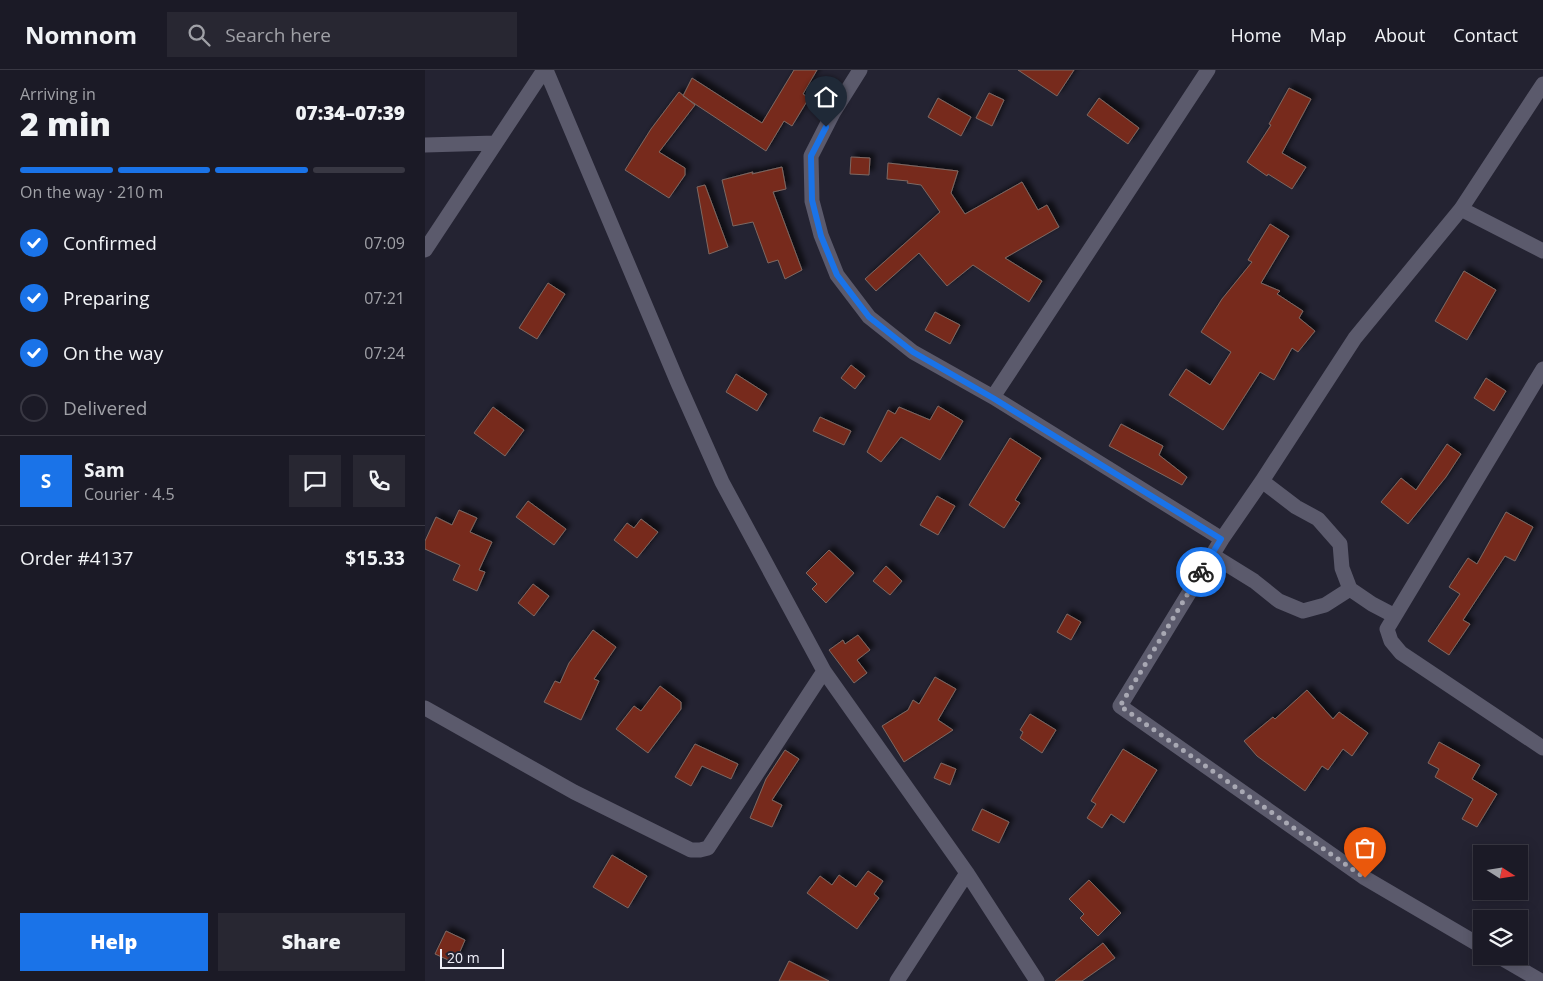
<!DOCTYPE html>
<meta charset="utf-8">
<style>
body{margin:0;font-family:"Open Sans",sans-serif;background:#282732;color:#f1f3f6;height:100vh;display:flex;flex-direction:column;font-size:19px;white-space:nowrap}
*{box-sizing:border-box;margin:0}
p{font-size:16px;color:#a0a1a7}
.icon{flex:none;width:28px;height:28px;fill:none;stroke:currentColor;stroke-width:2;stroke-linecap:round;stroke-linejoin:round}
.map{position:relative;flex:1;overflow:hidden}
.sheet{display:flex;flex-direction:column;background:#1b1a26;width:425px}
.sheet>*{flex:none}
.needle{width:32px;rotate:102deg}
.fabs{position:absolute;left:1048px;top:775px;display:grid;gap:10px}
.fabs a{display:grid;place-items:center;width:55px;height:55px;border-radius:0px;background:#1b1a26;box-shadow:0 2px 12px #0003,0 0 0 1px #393843;font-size:25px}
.scale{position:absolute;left:15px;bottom:12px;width:64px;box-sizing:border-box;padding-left:5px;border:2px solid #efeff9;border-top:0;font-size:14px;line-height:18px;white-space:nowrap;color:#efeff9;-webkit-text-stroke:4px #242332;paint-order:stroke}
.pin{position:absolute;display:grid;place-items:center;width:42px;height:42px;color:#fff;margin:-51px -21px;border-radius:50% 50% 50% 0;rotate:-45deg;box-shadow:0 0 5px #0007}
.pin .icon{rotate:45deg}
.courier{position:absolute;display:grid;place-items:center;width:50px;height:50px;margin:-25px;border:4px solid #1a73e8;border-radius:50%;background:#fff;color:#222;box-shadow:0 1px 6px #0007}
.headline em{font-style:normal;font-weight:800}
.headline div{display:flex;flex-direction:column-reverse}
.headline{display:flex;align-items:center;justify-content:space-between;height:85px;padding:0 20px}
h1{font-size:32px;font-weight:800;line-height:38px}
.bar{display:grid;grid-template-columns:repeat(4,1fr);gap:8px 5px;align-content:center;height:60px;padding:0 20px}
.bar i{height:6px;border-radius:4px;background:#393843}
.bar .on{background:#1a73e8}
.bar p{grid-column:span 4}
.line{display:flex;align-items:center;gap:12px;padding:0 20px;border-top:1px solid #393843}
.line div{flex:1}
.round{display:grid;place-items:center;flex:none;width:52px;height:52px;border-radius:0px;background:#282732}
ol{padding:0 20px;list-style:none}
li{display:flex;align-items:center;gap:15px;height:55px}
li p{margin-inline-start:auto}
li .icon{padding:5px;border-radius:50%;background:#1a73e8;color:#fff;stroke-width:4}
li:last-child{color:#a0a1a7}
li i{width:28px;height:28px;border:2px solid #393843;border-radius:50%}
.action{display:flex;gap:10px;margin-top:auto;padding:10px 20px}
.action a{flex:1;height:58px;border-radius:0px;background:#1a73e8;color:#fff;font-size:20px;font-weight:800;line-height:58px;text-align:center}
.action a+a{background:#282732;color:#f1f3f6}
header{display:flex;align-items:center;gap:30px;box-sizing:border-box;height:70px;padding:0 25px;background:#1b1a26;border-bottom:1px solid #393843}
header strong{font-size:24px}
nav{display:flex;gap:28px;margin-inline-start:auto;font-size:18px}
.search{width:350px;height:45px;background:#282732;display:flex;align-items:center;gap:12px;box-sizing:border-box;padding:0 18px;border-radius:0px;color:#a0a1a7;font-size:19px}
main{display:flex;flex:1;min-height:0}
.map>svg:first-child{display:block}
</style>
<header>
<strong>Nomnom</strong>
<div class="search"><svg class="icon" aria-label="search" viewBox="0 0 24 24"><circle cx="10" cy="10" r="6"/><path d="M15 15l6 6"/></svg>Search here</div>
<nav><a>Home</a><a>Map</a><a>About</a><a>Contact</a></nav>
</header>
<main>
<section class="sheet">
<div class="headline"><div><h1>2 min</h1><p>Arriving in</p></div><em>07:34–07:39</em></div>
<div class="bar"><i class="on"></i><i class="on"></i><i class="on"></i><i></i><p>On the way · 210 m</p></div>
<ol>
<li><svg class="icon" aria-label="check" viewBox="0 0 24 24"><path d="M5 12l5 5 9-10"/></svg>Confirmed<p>07:09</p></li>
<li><svg class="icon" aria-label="check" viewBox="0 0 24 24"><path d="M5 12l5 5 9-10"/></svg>Preparing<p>07:21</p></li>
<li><svg class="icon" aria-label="check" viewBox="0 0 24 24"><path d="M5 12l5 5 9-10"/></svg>On the way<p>07:24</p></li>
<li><i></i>Delivered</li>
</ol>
<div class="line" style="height:90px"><b class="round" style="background:#1a73e8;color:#fff">S</b><div><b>Sam</b><p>Courier · 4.5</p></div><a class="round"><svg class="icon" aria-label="chat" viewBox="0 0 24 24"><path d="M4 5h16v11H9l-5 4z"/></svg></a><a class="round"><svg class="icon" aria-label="phone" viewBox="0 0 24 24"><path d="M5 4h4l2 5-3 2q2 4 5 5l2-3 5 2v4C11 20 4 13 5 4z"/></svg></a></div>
<div class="line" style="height:65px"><div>Order #4137</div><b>$15.33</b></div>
<div class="action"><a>Help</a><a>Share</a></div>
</section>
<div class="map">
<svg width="1118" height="911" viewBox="0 0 1118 911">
<defs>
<filter id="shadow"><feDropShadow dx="4.5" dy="-4.5" stdDeviation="2.5" flood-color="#0009"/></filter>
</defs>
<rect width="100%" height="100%" fill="#242332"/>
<path fill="#772b1a" stroke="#7d6863" filter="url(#shadow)" d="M369,0H392L378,24L384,28L367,56L359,51L341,81L258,26L267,8L337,53Z
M593,0H649L632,26Z
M864,18L886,29L857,83L881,97L867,119L843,104L842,106L822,92L846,55L844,54Z
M254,22L270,35L234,82L260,98V105L244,128L200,100L226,59Z
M564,23L579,30L567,56L551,48Z
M513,28L546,47L536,66L503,47Z
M674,28L714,58L703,74L662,45Z
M426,87L445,88L444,105L425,104Z
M463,93L533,101L526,123L540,144L597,112L613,140L622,135L634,157L580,188L617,211L604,232L548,195L522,216L494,183L451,221L440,209L515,142L496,115L482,113L483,111L462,109Z
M357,97L361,119L348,122L377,200L360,209L353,190L343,193L328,152L308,156L297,110L328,102L327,104Z
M280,115L303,177L284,184L272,117Z
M845,154L864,166L836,213L855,221L852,224L878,241L874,248L890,261L873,282L867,278L849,310L835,302L798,360L744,325L761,299L785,315L806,282L776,262L797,229L827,192L823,190Z
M1039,201L1071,220L1042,270L1010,251Z
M123,213L140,224L112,269L94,258Z
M510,242L535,255L525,274L500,260Z
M426,295L440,306L430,319L416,308Z
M311,304L342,324L332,341L301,322Z
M1061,308L1081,321L1069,341L1049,328Z
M513,336L538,351L515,390L476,367L456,392L442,382L463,340L470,344L474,337L505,350Z
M68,337L99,360L80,386L49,363Z
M395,347L426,361L419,375L388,361Z
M696,354L738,376L734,385L762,407L757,415L684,376Z
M585,368L616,388L590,430L595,433L579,458L544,435Z
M1022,374L1036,384L1021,407L983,454L956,432L976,408L991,420Z
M512,426L530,436L513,465L495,455Z
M103,431L141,459L129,475L91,447Z
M34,440L52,448L45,462L67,472L54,500L60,502L52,521L28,510L35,495L0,479V471L11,447L27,455Z
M1081,442L1108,457L1090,491L1080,486L1038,550L1045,554L1024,585L1003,571L1035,524L1024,517L1043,488L1052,494Z
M216,449L233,462L212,488L189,470L202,453L209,458Z
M404,480L429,503L401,533L387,519L392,514L381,503Z
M461,496L477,511L465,525L448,511Z
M108,514L124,526L109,546L93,533Z
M642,544L656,552L646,570L632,562Z
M168,560L191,577L169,609L174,611L156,650L119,632L130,611L135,613L144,593Z
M433,565L445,580L432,590L442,603L429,613L404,580L418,570L420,574Z
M510,607L531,619L513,650L528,660L479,692L457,656L483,640L488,630L494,634Z
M235,616L256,632V639L223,683L191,659L209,636L216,641Z
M882,620L908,649L914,642L943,663L927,686L918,679L903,700L897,696L880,721L832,686L819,671L848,647L850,649Z
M605,644L631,660L617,683L595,668L598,662L595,660Z
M1014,672L1055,695L1047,709L1072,724L1052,757L1037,749L1048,729L1010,707L1014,699L1003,693Z
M270,674L313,694L306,709L277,696L266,716L250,707Z
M698,679L732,700L699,753L686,744L677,758L662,748L671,734L666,731Z
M360,680L374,689L347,730L357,735L347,757L325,748L341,709Z
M516,693L531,699L525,715L509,708Z
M557,739L584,752L574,773L547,760Z
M187,785L222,806L203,838L168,817Z
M443,801L458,811L449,824L454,828L432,859L382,823L395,806L407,815L414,805L431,817Z
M664,810L696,843L673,866L655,848L659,844L644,829Z
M21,861L40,870L30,893L10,884Z
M678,873L690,888L657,911H630Z
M364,891L404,911H354Z"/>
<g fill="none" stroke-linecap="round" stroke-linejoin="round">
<path stroke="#5b5a6c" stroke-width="15" d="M121,0L253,313L297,412L399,601L542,803L612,911
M435,0L408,43L386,86L387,131L396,165L412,205L444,247L488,282L568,327L797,469
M0,75L70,73
M1036,139L1118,181
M0,180L119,0
M1118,299L962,559L966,571L976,583L1118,678
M568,327L783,0
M837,411L871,437L893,449L915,474L917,498L925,519L947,534L968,545
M787,485L829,511L854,531L878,541L900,535L925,519
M0,638L149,722L266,780H275L283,778L399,601
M1056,876L940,808L695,636L797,469L837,411L930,268L1036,139L1118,14
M1073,886L1116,911
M472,911L542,803"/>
</g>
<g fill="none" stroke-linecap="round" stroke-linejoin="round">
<path stroke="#a8a8b3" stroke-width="5" stroke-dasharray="0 9" d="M776,502L695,636L940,808"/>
<path stroke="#1a73e8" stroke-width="6" d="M401,57L386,86L387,130L396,166L412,205L444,247L488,282L568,328L796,469L776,502"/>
</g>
</svg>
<div class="fabs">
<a><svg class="needle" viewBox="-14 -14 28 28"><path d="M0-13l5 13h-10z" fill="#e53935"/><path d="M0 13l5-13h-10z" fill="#a0a1a7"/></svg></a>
<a><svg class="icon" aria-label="layers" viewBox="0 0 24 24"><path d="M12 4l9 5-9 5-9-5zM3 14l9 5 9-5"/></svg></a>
</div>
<div class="scale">20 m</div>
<div class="pin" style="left:940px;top:808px;background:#ea580c"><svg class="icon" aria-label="bag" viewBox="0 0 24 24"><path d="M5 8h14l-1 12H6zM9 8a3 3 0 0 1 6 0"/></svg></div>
<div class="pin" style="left:401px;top:57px;background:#1f2937"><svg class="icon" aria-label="home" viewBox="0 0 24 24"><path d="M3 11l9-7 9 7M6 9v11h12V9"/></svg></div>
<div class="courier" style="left:776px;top:502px"><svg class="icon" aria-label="bike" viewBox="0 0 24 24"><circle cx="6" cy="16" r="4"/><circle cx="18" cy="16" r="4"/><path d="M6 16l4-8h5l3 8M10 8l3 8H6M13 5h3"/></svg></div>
</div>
</main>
